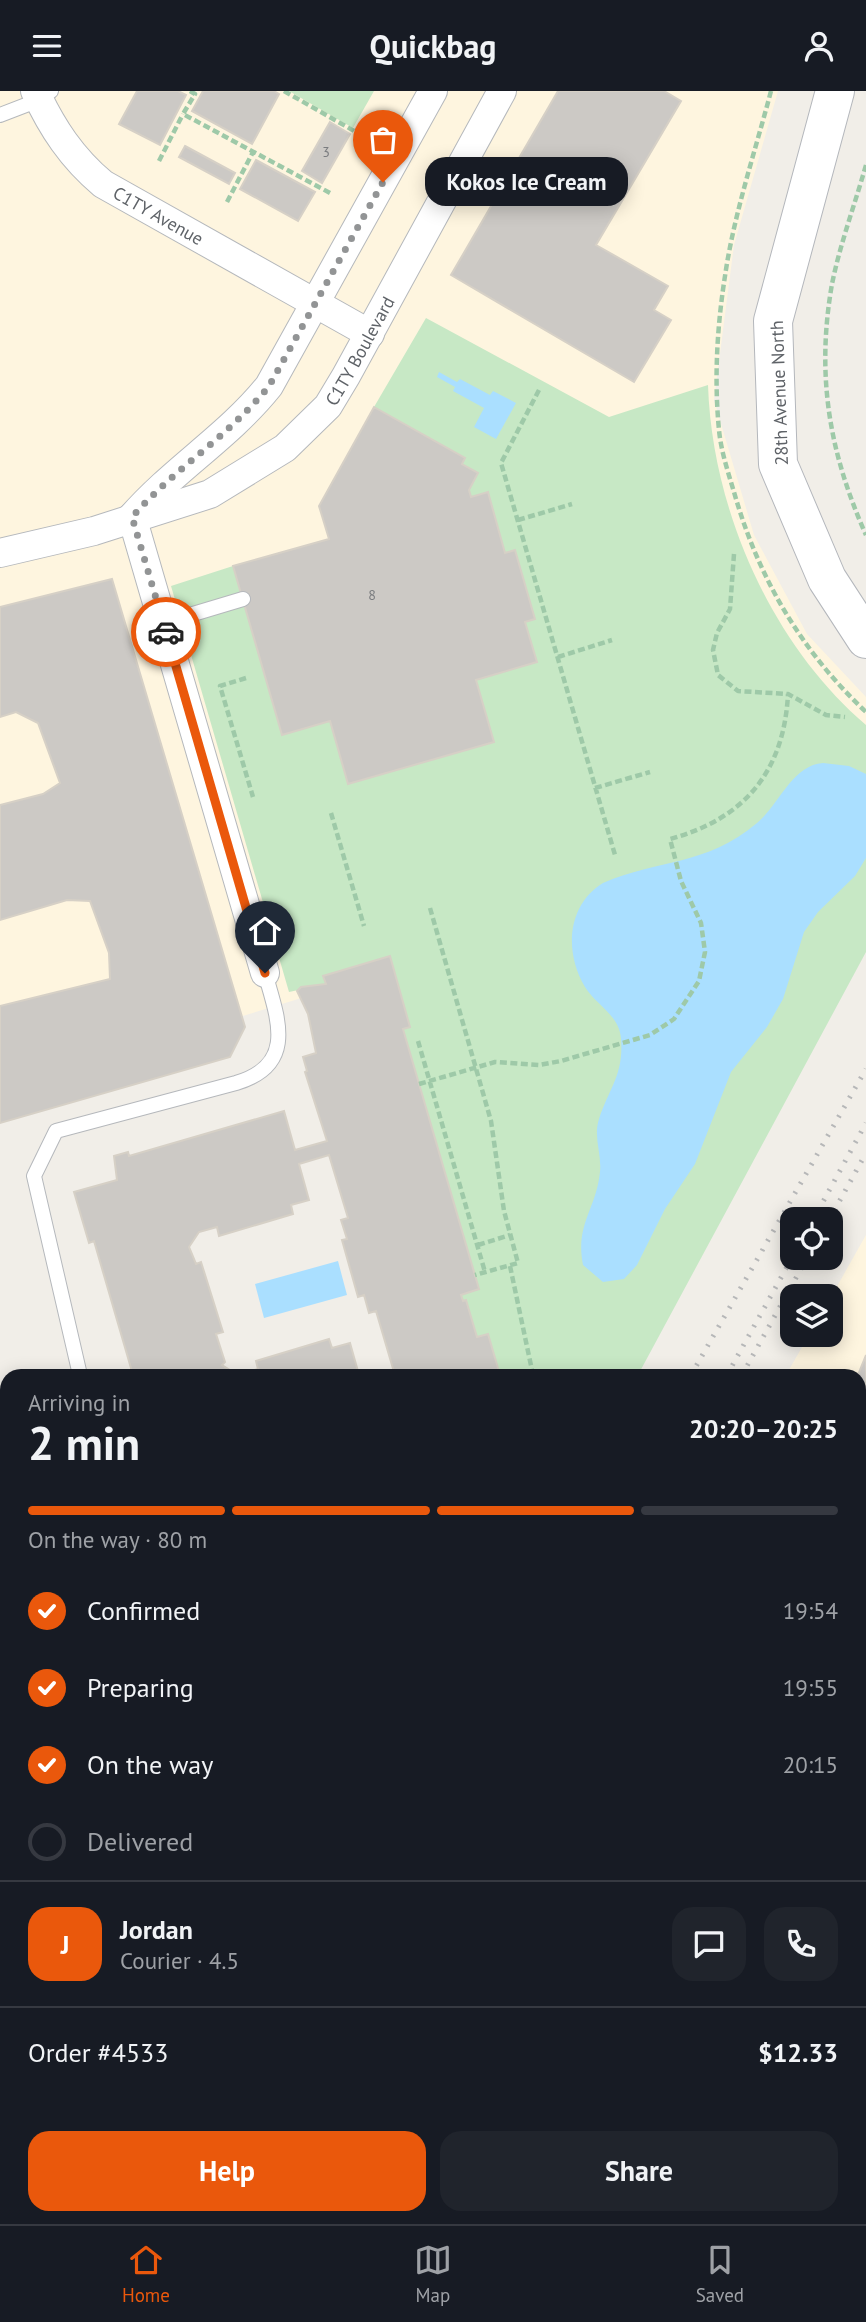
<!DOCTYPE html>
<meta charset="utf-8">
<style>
body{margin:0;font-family:"PT Sans",sans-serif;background:#20242c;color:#f1f3f6;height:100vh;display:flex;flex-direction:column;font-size:26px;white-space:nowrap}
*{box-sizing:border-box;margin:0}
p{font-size:23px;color:#9ea1a6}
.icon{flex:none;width:38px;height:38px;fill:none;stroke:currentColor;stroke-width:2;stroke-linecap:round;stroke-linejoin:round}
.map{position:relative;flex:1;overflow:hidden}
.details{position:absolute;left:0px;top:1278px;width:866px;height:856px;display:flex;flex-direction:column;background:#171b24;border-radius:21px 21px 0 0;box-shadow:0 4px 18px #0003}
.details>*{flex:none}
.tools{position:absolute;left:780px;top:1116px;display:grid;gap:14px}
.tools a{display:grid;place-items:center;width:63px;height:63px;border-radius:14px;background:#171b24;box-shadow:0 4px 18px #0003;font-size:35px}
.pin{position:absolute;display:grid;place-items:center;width:60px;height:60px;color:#fff;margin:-72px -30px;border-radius:50% 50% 50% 0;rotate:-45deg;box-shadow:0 0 7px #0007}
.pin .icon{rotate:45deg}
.courier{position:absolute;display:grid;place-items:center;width:70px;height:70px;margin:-35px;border:5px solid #ea580c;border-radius:50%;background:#fff;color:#222;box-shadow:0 2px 9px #0007}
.bubble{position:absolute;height:49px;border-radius:21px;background:#171b24;box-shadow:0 4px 18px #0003;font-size:23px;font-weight:700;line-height:49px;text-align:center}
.head em{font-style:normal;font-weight:700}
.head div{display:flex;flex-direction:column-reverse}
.head{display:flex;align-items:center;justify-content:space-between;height:119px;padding:0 28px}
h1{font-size:46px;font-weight:700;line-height:52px}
.bar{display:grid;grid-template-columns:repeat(4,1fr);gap:10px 7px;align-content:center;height:84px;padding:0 28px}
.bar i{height:9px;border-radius:5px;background:#363941}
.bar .on{background:#ea580c}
.bar p{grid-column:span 4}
.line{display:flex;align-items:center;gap:18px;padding:0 28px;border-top:2px solid #363941}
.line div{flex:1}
.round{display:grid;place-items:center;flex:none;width:74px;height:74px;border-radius:21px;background:#20242c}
ol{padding:0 28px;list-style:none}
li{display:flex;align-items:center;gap:21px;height:77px}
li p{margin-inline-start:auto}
li .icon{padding:7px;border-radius:50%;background:#ea580c;color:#fff;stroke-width:4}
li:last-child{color:#9ea1a6}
li i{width:38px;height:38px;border:4px solid #363941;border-radius:50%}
.action{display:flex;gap:14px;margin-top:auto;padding:14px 28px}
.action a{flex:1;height:80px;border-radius:21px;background:#ea580c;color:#fff;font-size:28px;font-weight:700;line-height:80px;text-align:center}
.action a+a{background:#20242c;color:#f1f3f6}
header{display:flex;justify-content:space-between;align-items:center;height:91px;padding:0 28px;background:#171b24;font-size:32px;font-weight:700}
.dock{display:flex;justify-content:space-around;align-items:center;height:98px;border-top:2px solid #363941;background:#171b24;font-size:19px;color:#9ea1a6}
.dock a{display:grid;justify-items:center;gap:4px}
.dock .on{color:#ea580c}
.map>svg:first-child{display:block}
</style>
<header><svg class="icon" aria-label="menu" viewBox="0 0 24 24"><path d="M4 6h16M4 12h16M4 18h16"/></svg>Quickbag<svg class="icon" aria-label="person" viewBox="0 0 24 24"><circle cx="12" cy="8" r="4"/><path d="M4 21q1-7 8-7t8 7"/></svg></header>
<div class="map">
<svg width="866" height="2133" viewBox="0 0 866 2133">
<rect width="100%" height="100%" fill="#f1eee8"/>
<path fill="#fef5df" d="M0,0H778L734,154L714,309L754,444L807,543L866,606V735L0,999Z
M866,1144V2091L859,2087V1284H786L809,1244H831V1206Z"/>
<path fill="#c7e8c5" d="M289,0H374L353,37Z
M426,227L609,326L708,294C712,418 771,553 866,634V861L638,1284H500L488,1243L477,1246L466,1209L463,1210L461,1204L479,1198L403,938L410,935L390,866L324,885L326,893L289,901L171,495L233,475L282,644L330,630L349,693L493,651L476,589L525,531L534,528L515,459L505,462L488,401L471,406L469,399L478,382L462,373L465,367L374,316Z"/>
<path fill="#aadfff" d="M439,281L457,291L460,288L490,304L493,300L516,312L496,348L474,336L484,317L453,300L455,296L437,286Z
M823,672L849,675L866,683V767L855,785L818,821L804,841L783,908L767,936L731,981L695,1073L665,1118L637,1174L624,1188L603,1191L583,1174C575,1133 596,1119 600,1081C602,1063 593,1046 599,1028C609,997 624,984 621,947C619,924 596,914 585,896C564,861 567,814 603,792C659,768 706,775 757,732C779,714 792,674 823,672Z
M338,1170L347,1204L264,1227L255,1193Z"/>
<path fill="#ccc9c5" stroke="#d6d0c6" stroke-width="2" d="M137,0H178L186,4L160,54L119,33Z
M203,0H274L279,3L252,53L192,20Z
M558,0H664L681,10L596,154L668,195L654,219L671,229L634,291L451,184Z
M330,31L350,43L322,92L302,80Z
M185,55L235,82L229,93L179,66Z
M256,69L315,101L298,130L240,98Z
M374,316L465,367L462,373L478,382L469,399L471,406L488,401L505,462L515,459L535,528L525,531L537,571L476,589L494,651L348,693L330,630L282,644L233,475L329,448L319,415Z
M112,488L245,936L230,966L0,1032V915L110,888L109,862L90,810L67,809L0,829V714L43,703L60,692L38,632L16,621L0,626V516Z
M390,865L410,936L403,938L479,1198L461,1204L463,1210L466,1209L477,1246L488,1243L500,1284H380L394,1281L376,1220L369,1222L364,1204L358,1206L342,1149L347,1148L341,1129L348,1127L329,1064L299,1073L309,1109L291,1114L293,1123L219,1145L217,1136L199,1141L189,1156L196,1173L201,1171L223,1241L216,1243L225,1271L222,1274L238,1284L258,1278L256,1270L329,1248L332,1257L350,1252L359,1284H133L94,1150L89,1152L74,1101L117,1089L114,1065L128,1061L129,1065L284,1020L295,1059L327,1050L305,981L307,980L303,966L316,962L308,923L297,900L301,896L326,893L323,885Z
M866,1264V1618L859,1614L858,1284Z
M859,1750L866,1753V2055L859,2052Z
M380,2126H476L470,2133H375Z
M617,2126H785L793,2133H611Z"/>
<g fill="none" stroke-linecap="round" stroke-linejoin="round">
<defs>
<path id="service" d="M0,24L39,9L51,0
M163,532L243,508
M80,1284L34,1085L56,1040L236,992C297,974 278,928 265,882
M0,1728L7,1745
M859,2003L866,2007"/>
<g id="minor">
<path id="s1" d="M35,0C52,37 72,67 103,93L370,243"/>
<path d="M132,426C174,378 229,345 269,295L433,0"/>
<path d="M132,426L265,882"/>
<path id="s2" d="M0,462L94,440L210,403L285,357L328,315L346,285L502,0"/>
</g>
<path id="secondary" d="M835,0L773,230L778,373L827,488L866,548"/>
</defs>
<use href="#service" stroke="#b5b8bc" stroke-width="16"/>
<use href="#minor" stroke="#b5b8bc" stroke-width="30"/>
<use href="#secondary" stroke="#b4b7bc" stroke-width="40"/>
<path stroke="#9ec9a8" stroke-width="4.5" stroke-dasharray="7 3.5" stroke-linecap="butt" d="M190,0L195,3L183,23L332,103
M284,0L363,45
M771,0C755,61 734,123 725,185C717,236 714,288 719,339C721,360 728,381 734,401C758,486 801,560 866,621
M159,70L183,23
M866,74C855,113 840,153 832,193C816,284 829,361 866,444
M227,111L253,61
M539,299L501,372L615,764
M518,429L572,413
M734,463L730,518L717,542L713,559L718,584L738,600L788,603L826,624L845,626
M558,566L612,549
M246,587L220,595L253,706
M595,697L650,681
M331,722L364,835
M430,817L491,1030L504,1120L518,1172L475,1184
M418,950L485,1181
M419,993L495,971L539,974L561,970L650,944L674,928L699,890L705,861L701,832L681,790L670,748C744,728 784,681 788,603
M478,1154L510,1144
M510,1175L533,1284"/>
<use href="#service" stroke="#fff" stroke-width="14"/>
<use href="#minor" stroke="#fff" stroke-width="28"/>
<use href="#secondary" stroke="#fff" stroke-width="38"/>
<path stroke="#b6b7b8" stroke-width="5" stroke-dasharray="2 9" stroke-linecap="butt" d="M813,1129L866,1032
M829,1129L866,1062
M691,1284L866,978
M727,1284L793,1165
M742,1284L807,1167
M215,2133L219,2126
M254,2133L258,2126
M270,2133L273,2126"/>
</g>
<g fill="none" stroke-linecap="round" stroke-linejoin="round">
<path stroke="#929495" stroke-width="7" stroke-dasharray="0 12.6" d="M166,541L132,426C174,378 229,345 269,295L383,91"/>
<path stroke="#ea580c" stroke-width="9" d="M166,541L265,882"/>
</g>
<g text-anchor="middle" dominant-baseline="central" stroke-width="6" stroke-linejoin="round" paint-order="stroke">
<g font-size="14" fill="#7a7c7f">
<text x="326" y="61">3</text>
<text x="372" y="504">8</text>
</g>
<g font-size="18" fill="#5f6368" stroke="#fff">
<text stroke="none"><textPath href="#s1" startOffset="180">C1TY Avenue</textPath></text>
<text stroke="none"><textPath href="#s2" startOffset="430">C1TY Boulevard</textPath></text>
<text transform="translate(779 302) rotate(-92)">28th Avenue North</text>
</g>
</g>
</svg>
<div class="tools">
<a><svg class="icon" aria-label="locate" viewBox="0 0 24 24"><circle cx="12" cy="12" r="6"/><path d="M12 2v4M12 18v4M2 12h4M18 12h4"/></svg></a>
<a><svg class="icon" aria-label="layers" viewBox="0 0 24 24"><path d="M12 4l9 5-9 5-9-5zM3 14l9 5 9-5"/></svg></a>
</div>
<div class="pin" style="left:383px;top:91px;background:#ea580c"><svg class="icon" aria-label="bag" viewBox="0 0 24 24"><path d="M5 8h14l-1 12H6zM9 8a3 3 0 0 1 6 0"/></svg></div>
<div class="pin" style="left:265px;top:882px;background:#1f2937"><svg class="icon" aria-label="home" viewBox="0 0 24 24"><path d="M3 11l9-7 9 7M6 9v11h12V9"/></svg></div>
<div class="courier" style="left:166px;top:541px"><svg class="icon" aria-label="car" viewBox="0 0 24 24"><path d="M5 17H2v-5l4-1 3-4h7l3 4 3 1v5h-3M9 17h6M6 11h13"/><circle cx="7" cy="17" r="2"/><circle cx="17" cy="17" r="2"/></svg></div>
<div class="bubble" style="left:425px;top:66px;width:203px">Kokos Ice Cream</div>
<section class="details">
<div class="head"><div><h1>2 min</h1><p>Arriving in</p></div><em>20:20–20:25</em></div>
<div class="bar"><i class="on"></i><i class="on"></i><i class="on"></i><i></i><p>On the way · 80 m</p></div>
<ol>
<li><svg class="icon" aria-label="check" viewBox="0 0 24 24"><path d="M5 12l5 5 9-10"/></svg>Confirmed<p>19:54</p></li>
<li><svg class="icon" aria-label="check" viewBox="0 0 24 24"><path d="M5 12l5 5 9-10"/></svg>Preparing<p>19:55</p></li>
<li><svg class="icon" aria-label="check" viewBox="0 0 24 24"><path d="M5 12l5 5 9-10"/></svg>On the way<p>20:15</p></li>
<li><i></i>Delivered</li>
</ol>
<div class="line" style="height:126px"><b class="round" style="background:#ea580c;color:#fff">J</b><div><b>Jordan</b><p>Courier · 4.5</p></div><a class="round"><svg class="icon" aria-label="chat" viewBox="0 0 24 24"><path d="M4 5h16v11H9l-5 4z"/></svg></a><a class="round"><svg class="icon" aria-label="phone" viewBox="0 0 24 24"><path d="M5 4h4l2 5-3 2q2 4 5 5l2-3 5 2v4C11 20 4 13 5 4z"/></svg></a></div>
<div class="line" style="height:91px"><div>Order #4533</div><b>$12.33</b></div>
<div class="action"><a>Help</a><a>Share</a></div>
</section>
</div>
<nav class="dock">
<a class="on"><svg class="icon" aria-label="home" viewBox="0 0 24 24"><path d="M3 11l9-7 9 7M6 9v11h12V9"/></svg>Home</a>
<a><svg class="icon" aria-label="map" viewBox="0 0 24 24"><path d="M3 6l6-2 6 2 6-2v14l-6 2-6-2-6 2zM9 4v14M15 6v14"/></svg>Map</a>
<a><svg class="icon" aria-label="saved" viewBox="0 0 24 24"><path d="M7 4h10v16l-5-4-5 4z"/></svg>Saved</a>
</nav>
